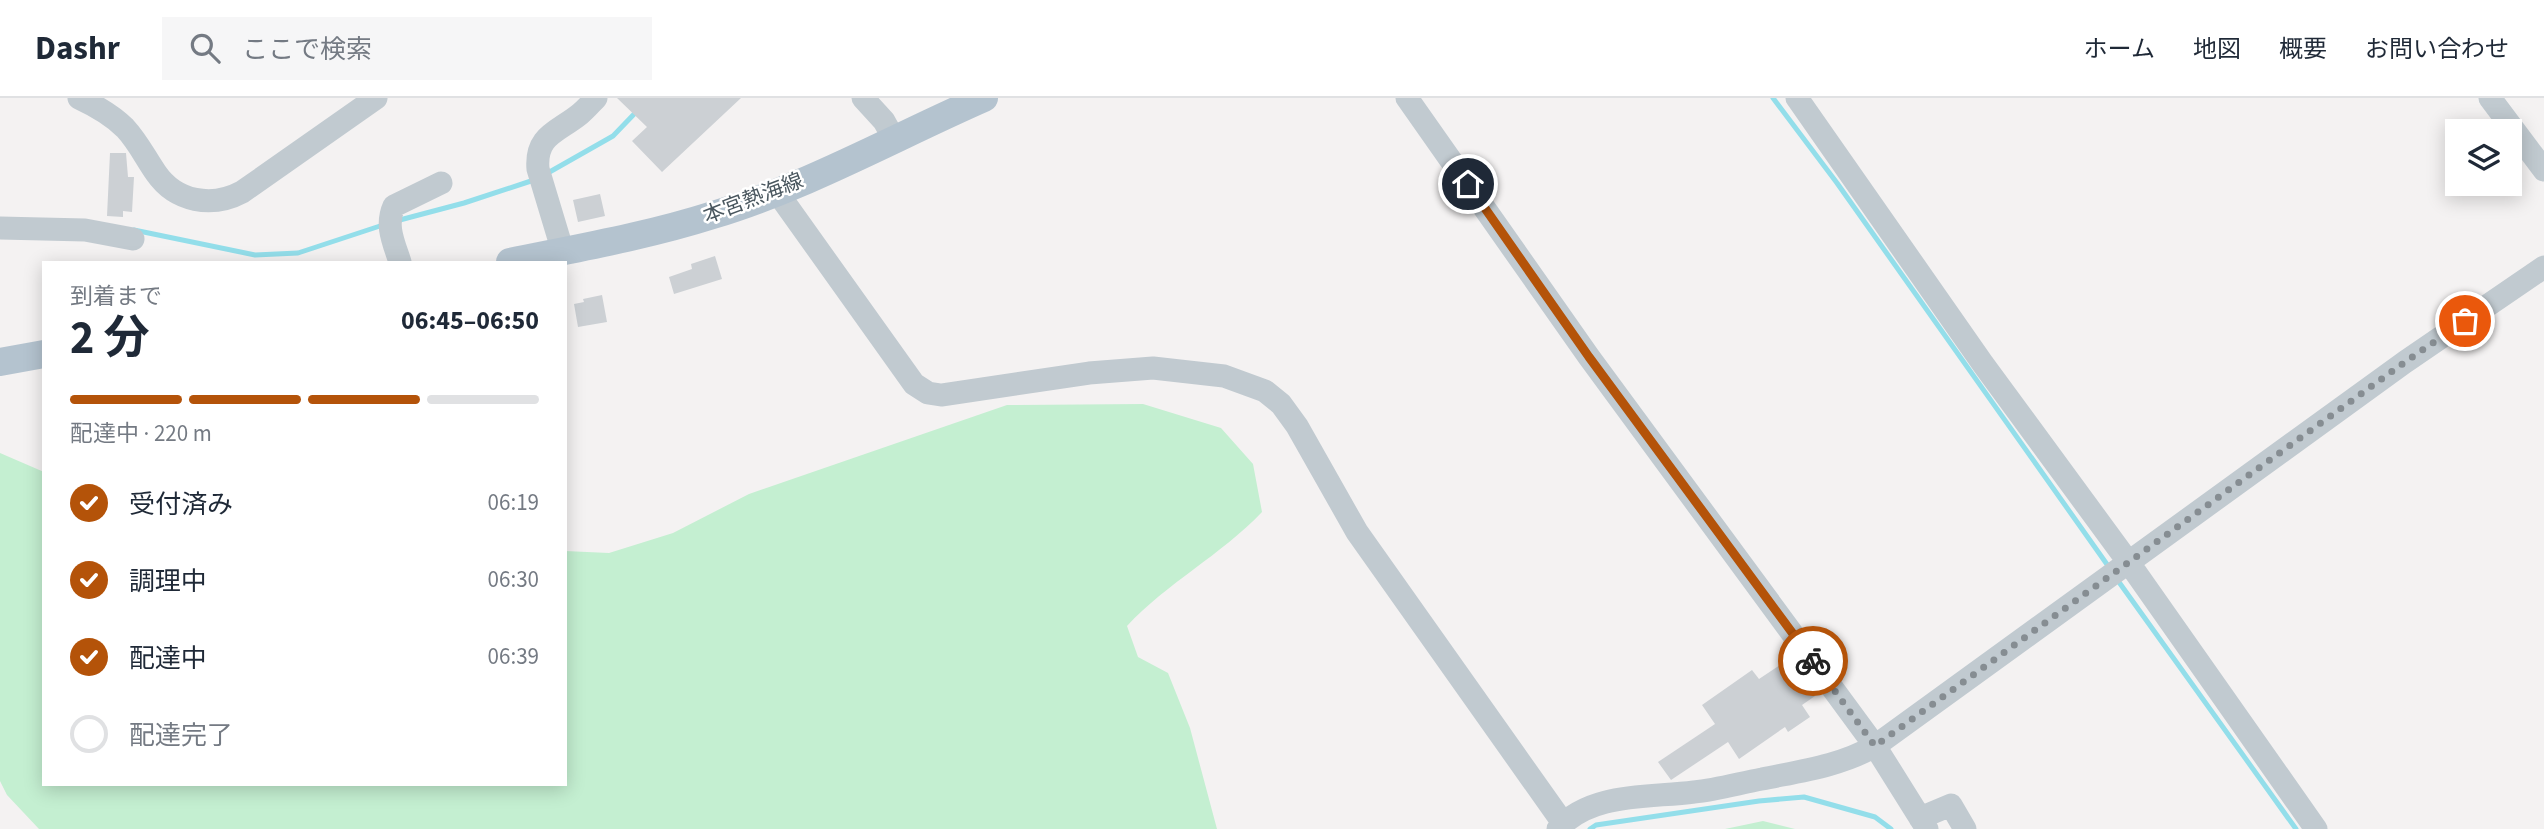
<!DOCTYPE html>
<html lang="ja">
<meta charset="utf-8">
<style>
body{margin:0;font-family:"Source Sans 3","Noto Sans JP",sans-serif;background:#f6f6f7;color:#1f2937;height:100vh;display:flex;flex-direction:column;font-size:26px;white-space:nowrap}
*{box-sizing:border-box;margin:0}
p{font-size:23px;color:#747a83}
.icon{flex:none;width:38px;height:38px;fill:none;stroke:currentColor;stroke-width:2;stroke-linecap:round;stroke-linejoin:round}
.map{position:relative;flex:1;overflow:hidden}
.details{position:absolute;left:42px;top:163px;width:525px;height:525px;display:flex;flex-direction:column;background:#fff;border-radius:0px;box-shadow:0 4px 18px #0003}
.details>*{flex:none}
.buttons{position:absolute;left:2445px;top:21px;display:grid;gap:14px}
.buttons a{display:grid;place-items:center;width:77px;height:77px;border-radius:0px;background:#fff;box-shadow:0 4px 18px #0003;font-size:35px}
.pin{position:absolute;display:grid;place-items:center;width:60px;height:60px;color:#fff;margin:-30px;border:4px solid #fff;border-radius:50%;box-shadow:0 2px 7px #0007}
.courier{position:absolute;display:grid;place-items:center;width:70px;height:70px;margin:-35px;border:5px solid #b45309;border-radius:50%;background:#fff;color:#222;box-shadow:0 2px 9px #0007}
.headline em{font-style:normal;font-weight:700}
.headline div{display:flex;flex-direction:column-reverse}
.headline{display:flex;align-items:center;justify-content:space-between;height:119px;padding:0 28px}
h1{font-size:46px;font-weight:700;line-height:52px}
.bar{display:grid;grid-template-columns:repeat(4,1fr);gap:10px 7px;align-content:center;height:84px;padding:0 28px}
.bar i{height:9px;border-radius:5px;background:#e0e1e3}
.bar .on{background:#b45309}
.bar p{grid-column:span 4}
ol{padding:0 28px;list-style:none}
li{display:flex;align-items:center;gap:21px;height:77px}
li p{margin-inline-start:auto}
li .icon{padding:7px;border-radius:50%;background:#b45309;color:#fff;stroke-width:4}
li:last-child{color:#747a83}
li i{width:38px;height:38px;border:4px solid #e0e1e3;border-radius:50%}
header{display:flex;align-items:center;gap:42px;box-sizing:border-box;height:98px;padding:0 35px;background:#fff;border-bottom:2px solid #e0e1e3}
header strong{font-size:33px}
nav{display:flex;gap:38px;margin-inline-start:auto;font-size:24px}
.search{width:490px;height:63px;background:#f6f6f7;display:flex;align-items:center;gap:18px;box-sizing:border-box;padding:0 24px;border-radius:0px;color:#747a83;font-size:26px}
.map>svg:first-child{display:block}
</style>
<header>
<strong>Dashr</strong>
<div class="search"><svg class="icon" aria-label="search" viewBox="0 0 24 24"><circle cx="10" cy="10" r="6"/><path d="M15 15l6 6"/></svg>ここで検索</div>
<nav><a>ホーム</a><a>地図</a><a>概要</a><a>お問い合わせ</a></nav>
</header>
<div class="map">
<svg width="2544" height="731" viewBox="0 0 2544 731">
<rect width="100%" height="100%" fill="#f4f2f2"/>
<path fill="#c4efd1" d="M1143,306L1221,330L1253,366L1262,414C1221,457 1167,485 1127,528L1138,559L1168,575L1190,630L1217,731H39L7,697L0,683V355L44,374V686H565V453L609,455L673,435L749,396L1007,307Z
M1763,723L1795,731H1725Z"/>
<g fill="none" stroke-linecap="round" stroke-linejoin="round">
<path stroke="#93deea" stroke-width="5" d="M1773,0L1837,85L2111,472
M546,76L613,38L638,12
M396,123L464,105L534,82
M134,132L255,157L298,155L383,127
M2116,480L2296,731
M1590,731L1596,727L1759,703L1804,699L1875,719L1891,731"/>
</g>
<path fill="#ccd0d4" d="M617,0H741L662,74L632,43L647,29Z
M110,55H126L128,79H134L132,114L123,113V119L107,118Z
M600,96L605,118L578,124L573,102Z
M715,158L722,181L674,196L669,179L692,171L691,166Z
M602,197L607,224L578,229L574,206L584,204L583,201Z
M1789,561L1815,598L1802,607L1810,619L1788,634L1785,629L1739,661L1728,644L1671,682L1658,664L1715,626L1702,607L1752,572L1759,581Z"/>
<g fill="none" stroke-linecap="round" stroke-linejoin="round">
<path stroke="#c1cad0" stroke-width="23" d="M79,0C94,7 113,18 125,30C138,44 145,59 156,75C176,104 212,110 242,94L376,0
M863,0L884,23L894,41
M1407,0L1589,259L1875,648C1840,668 1801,673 1762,681C1740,685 1717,692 1694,694C1649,700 1591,694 1558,731
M1797,0L1983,266L2129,465L2316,731
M2490,0L2544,72
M777,94L914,286L928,295L941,297L1089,275L1153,270L1224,278L1265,293L1281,306L1297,328L1357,434L1563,725
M0,130L85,132L133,141
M563,154L538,71C535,37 558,34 580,16C586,11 591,5 596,0
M400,164C394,145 385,128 394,108L441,85
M1920,720L1951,707L1965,731
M1927,731L1875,648L2405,264L2544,169"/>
<path stroke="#b4c3cf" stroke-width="28" d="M510,164C578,150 647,138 713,117C806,89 895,39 984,0
M0,264L44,256"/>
</g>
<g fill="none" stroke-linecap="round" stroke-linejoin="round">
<path stroke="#868d92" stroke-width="7" stroke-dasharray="0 12.6" d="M1813,563L1875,648L2405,264L2465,223"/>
<path stroke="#b45309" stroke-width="9" d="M1468,86L1589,259L1813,563"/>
</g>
<g text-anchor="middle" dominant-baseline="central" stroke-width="5" stroke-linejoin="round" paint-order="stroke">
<g font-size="21" fill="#4a575f" stroke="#fff">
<text transform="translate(753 100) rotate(-21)">本宮熱海線</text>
</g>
</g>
</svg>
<div class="buttons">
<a><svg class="icon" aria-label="layers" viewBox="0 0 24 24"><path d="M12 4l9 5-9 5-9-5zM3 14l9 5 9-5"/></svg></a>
</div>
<div class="pin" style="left:2465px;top:223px;background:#ea580c"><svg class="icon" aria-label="bag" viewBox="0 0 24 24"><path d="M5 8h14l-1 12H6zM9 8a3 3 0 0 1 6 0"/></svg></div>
<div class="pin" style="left:1468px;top:86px;background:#1f2937"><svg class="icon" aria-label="home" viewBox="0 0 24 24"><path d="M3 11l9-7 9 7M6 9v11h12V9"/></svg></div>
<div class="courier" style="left:1813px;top:563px"><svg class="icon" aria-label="bike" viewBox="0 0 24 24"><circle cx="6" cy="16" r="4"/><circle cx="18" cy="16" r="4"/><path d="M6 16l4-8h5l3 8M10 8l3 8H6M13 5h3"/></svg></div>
<section class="details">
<div class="headline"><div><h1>2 分</h1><p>到着まで</p></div><em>06:45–06:50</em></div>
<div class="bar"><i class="on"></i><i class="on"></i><i class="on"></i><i></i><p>配達中 · 220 m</p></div>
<ol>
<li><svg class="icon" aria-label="check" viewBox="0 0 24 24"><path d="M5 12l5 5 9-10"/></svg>受付済み<p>06:19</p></li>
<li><svg class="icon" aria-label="check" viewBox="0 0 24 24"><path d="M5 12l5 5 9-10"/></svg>調理中<p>06:30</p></li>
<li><svg class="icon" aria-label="check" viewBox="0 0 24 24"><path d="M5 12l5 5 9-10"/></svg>配達中<p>06:39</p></li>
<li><i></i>配達完了</li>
</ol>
</section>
</div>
